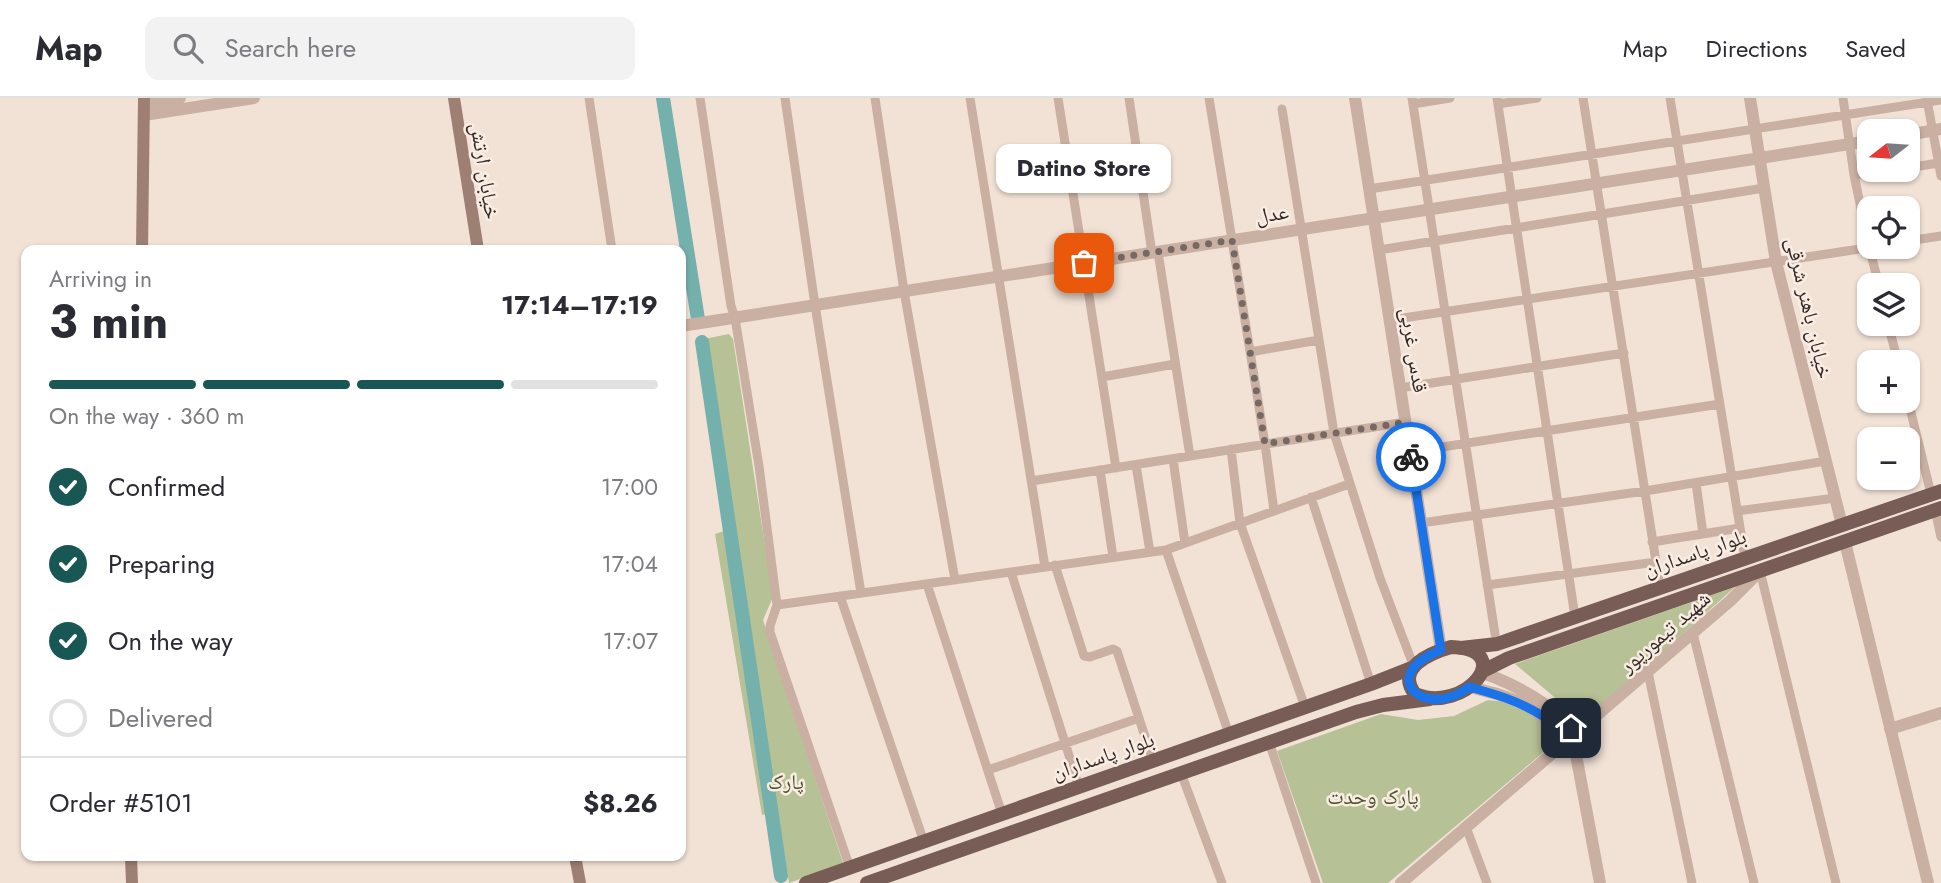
<!DOCTYPE html>
<meta charset="utf-8">
<style>
body{margin:0;font-family:Jost,"Noto Naskh Arabic",sans-serif;background:#f2f2f3;color:#2b2b33;height:100vh;display:flex;flex-direction:column;font-size:26px;white-space:nowrap}
*{box-sizing:border-box;margin:0}
p{font-size:23px;color:#7c7c81}
.icon{flex:none;width:38px;height:38px;fill:none;stroke:currentColor;stroke-width:2;stroke-linecap:round;stroke-linejoin:round}
.map{position:relative;flex:1;overflow:hidden}
.panel{position:absolute;left:21px;top:147px;width:665px;height:616px;display:flex;flex-direction:column;background:#fff;border-radius:14px;box-shadow:0 2px 5px #0004}
.panel>*{flex:none}
.needle{width:46px;rotate:253deg}
.controls{position:absolute;left:1857px;top:21px;display:grid;gap:14px}
.controls a{display:grid;place-items:center;width:63px;height:63px;border-radius:14px;background:#fff;box-shadow:0 2px 5px #0004;font-size:35px}
.pin{position:absolute;display:grid;place-items:center;width:60px;height:60px;color:#fff;margin:-30px;border-radius:14px;box-shadow:0 4px 10px #0006}
.courier{position:absolute;display:grid;place-items:center;width:70px;height:70px;margin:-35px;border:5px solid #1a73e8;border-radius:50%;background:#fff;color:#222;box-shadow:0 2px 9px #0007}
.bubble{position:absolute;height:49px;border-radius:14px;background:#fff;box-shadow:0 2px 5px #0004;font-size:23px;font-weight:700;line-height:49px;text-align:center}
.overview em{font-style:normal;font-weight:700}
.overview div{display:flex;flex-direction:column-reverse}
.overview{display:flex;align-items:center;justify-content:space-between;height:119px;padding:0 28px}
h1{font-size:46px;font-weight:700;line-height:52px}
.bar{display:grid;grid-template-columns:repeat(4,1fr);gap:10px 7px;align-content:center;height:84px;padding:0 28px}
.bar i{height:9px;border-radius:5px;background:#e1e1e2}
.bar .selected{background:#195755}
.bar p{grid-column:span 4}
.line{display:flex;align-items:center;gap:18px;padding:0 28px;border-top:2px solid #e1e1e2}
.line div{flex:1}
ol{padding:0 28px;list-style:none}
li{display:flex;align-items:center;gap:21px;height:77px}
li p{margin-inline-start:auto}
li .icon{padding:7px;border-radius:50%;background:#195755;color:#fff;stroke-width:4}
li:last-child{color:#7c7c81}
li i{width:38px;height:38px;border:4px solid #e1e1e2;border-radius:50%}
header{display:flex;align-items:center;gap:42px;box-sizing:border-box;height:98px;padding:0 35px;background:#fff;border-bottom:2px solid #e1e1e2}
header strong{font-size:33px}
nav{display:flex;gap:38px;margin-inline-start:auto;font-size:24px}
.search{width:490px;height:63px;background:#f2f2f3;display:flex;align-items:center;gap:18px;box-sizing:border-box;padding:0 24px;border-radius:14px;color:#7c7c81;font-size:26px}
.map>svg:first-child{display:block}
</style>
<header>
<strong>Map</strong>
<div class="search"><svg class="icon" aria-label="search" viewBox="0 0 24 24"><circle cx="10" cy="10" r="6"/><path d="M15 15l6 6"/></svg>Search here</div>
<nav><a>Map</a><a>Directions</a><a>Saved</a></nav>
</header>
<div class="map">
<svg width="1941" height="785" viewBox="0 0 1941 785">
<rect width="100%" height="100%" fill="#f2e2d6"/>
<path fill="#b7c196" d="M729,236L733,241L773,499L763,522L843,765L789,785L778,714L762,717L715,436L724,433L699,242Z
M1735,489L1591,618L1579,620L1515,566Z
M1488,602L1506,604L1523,609L1550,631L1552,639V647L1388,785H1323L1277,653L1381,616L1418,622L1454,618Z"/>
<g fill="none" stroke-linecap="round" stroke-linejoin="round">
<path stroke="#74b0ac" stroke-width="14" d="M663,0L698,221
M702,244L781,778"/>
<path stroke="#cab0a2" stroke-width="9" d="M589,0L612,152
M700,0L731,208L735,220L759,368L777,507L770,528V534L850,770
M785,0L815,207L861,495
M875,0L904,193L955,482
M970,0L1045,469
M1058,0L1116,370
M1129,0L1152,155
M1209,0L1265,346L1274,413
M1412,0L1495,536
M1497,0L1575,519
M1583,0L1660,489
M1670,0L1745,460
M1843,0L1854,77L1869,149
M1927,2L1941,78
M1413,6L1450,0
M1498,6L1537,0
M1282,11L1334,335L1380,480L1414,569
M1908,70L1938,65
M1854,77L1893,72
M1369,91L1941,2
M1908,143L1941,138
M1869,149L1879,187
M1379,152L1764,90
M1158,154L1190,358
M1390,222L1873,149
M1888,226L1898,264
M1250,254L1319,242
M1102,279L1175,266
M1400,290L1624,255
M1908,302L1931,396
M1231,351L1240,425L1305,609
M1410,354L1720,306
M1173,361L1185,445
M1136,367L1150,454
M1100,372L1113,459
M1031,383L1406,324
M1696,385L1703,436
M1311,399L1371,586
M1935,412L1941,439
M1737,413L1835,400
M1421,425L1645,393L1826,363
M1652,444L1740,430
M1166,452L1229,636
M1055,467L1084,558L1090,559L1113,551L1117,553L1153,663
M1760,473L1836,785
M1011,474L1079,689
M927,486L1002,716
M1487,487L1656,464
M840,498L924,744
M777,507L1166,452L1349,386
M1693,535L1754,785
M1648,574L1692,785
M1269,644L1316,785
M988,672L1139,620
M1181,675L1222,785
M1466,729L1487,785"/>
<path stroke="#cab0a2" stroke-width="12" d="M1355,0L1441,552
M1750,0L1776,164L1842,427
M144,5L180,0
M144,17L254,0
M1908,37L1941,31
M681,228L1869,43
M1845,444L1928,785
M1483,575C1515,586 1542,602 1568,624L1571,630L1600,785
M1470,589C1488,594 1510,598 1527,608C1543,617 1556,630 1572,639
M1890,631L1941,615
M1401,785L1730,503L1760,473"/>
<path stroke="#9d7f74" stroke-width="12" d="M454,0L478,152
M142,152L144,0
M131,758L132,785
M575,758L580,785"/>
<path stroke="#775d55" stroke-width="14" d="M1451,549C1519,551 1465,617 1415,596C1395,570 1430,555 1451,549Z
M1461,550L1497,546L1941,393
M1483,573L1509,560L1941,410
M806,785L1371,586L1414,569
M867,785L1356,614L1383,607L1430,601"/>
</g>
<g fill="none" stroke-linecap="round" stroke-linejoin="round">
<path stroke="#766963" stroke-width="7" stroke-dasharray="0 12.6" d="M1084,165L1232,142L1265,346L1406,324L1411,359"/>
<path stroke="#1a73e8" stroke-width="9" d="M1411,359L1441,552C1374,578 1426,623 1469,589C1495,596 1519,603 1541,617C1552,624 1561,633 1572,639L1571,630"/>
</g>
<g text-anchor="middle" dominant-baseline="central" stroke-width="5" stroke-linejoin="round" paint-order="stroke">
<g font-size="21" fill="#342825" stroke="#f9ede3">
<text transform="translate(485 73) rotate(81)">خیابان ارتش</text>
<text transform="translate(1272 116) rotate(-9)">عدل</text>
<text transform="translate(1809 210) rotate(77)">خیابان باهنر شرقی</text>
<text transform="translate(1414 252) rotate(81)">قدس غربی</text>
<text transform="translate(1695 455) rotate(-19)">بلوار پاسداران</text>
<text transform="translate(1665 534) rotate(-41)">شهید تیمورپور</text>
<text transform="translate(1103 658) rotate(-19)">بلوار پاسداران</text>
</g>
<g font-size="21" fill="#485328" stroke="#f9ede3">
<text x="786" y="684">پارک</text>
<text x="1373" y="699">پارک وحدت</text>
</g>
</g>
</svg>
<div class="controls">
<a><svg class="needle" viewBox="-14 -14 28 28"><path d="M0-13l5 13h-10z" fill="#e53935"/><path d="M0 13l5-13h-10z" fill="#7c7c81"/></svg></a>
<a><svg class="icon" aria-label="locate" viewBox="0 0 24 24"><circle cx="12" cy="12" r="6"/><path d="M12 2v4M12 18v4M2 12h4M18 12h4"/></svg></a>
<a><svg class="icon" aria-label="layers" viewBox="0 0 24 24"><path d="M12 4l9 5-9 5-9-5zM3 14l9 5 9-5"/></svg></a>
<a>+</a>
<a>−</a>
</div>
<div class="pin" style="left:1084px;top:165px;background:#ea580c"><svg class="icon" aria-label="bag" viewBox="0 0 24 24"><path d="M5 8h14l-1 12H6zM9 8a3 3 0 0 1 6 0"/></svg></div>
<div class="pin" style="left:1571px;top:630px;background:#1f2937"><svg class="icon" aria-label="home" viewBox="0 0 24 24"><path d="M3 11l9-7 9 7M6 9v11h12V9"/></svg></div>
<div class="courier" style="left:1411px;top:359px"><svg class="icon" aria-label="bike" viewBox="0 0 24 24"><circle cx="6" cy="16" r="4"/><circle cx="18" cy="16" r="4"/><path d="M6 16l4-8h5l3 8M10 8l3 8H6M13 5h3"/></svg></div>
<div class="bubble" style="left:996px;top:46px;width:175px">Datino Store</div>
<section class="panel">
<div class="overview"><div><h1>3 min</h1><p>Arriving in</p></div><em>17:14–17:19</em></div>
<div class="bar"><i class="selected"></i><i class="selected"></i><i class="selected"></i><i></i><p>On the way · 360 m</p></div>
<ol>
<li><svg class="icon" aria-label="check" viewBox="0 0 24 24"><path d="M5 12l5 5 9-10"/></svg>Confirmed<p>17:00</p></li>
<li><svg class="icon" aria-label="check" viewBox="0 0 24 24"><path d="M5 12l5 5 9-10"/></svg>Preparing<p>17:04</p></li>
<li><svg class="icon" aria-label="check" viewBox="0 0 24 24"><path d="M5 12l5 5 9-10"/></svg>On the way<p>17:07</p></li>
<li><i></i>Delivered</li>
</ol>
<div class="line" style="height:91px"><div>Order #5101</div><b>$8.26</b></div>
</section>
</div>
